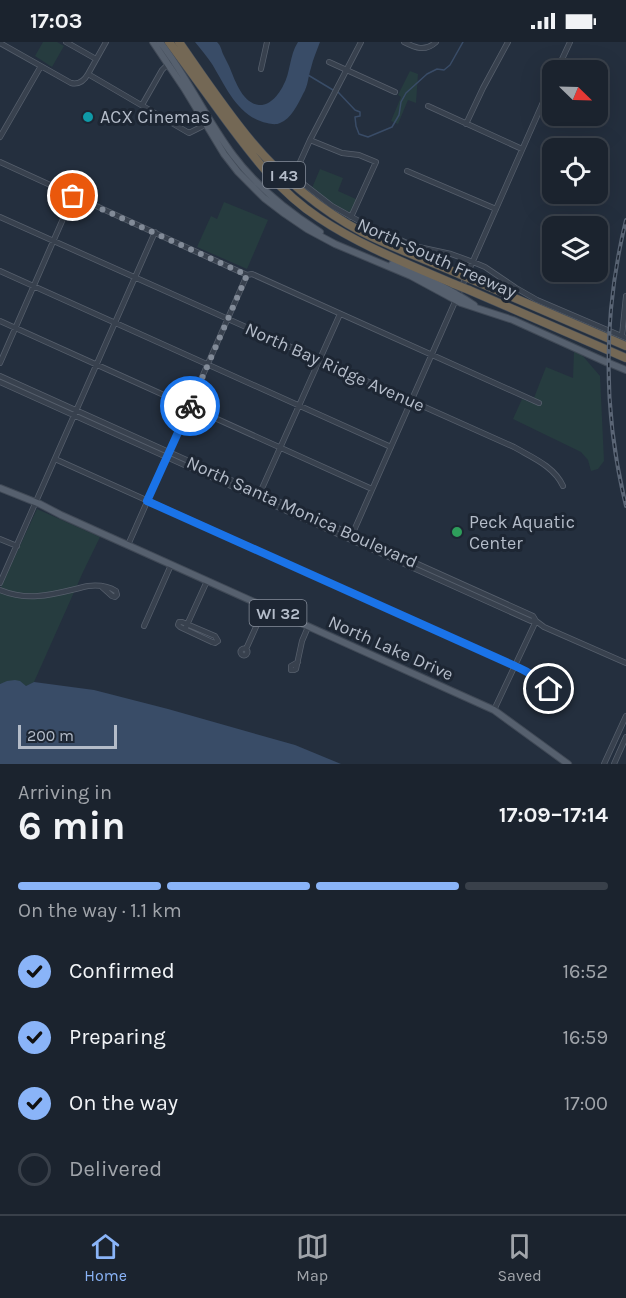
<!DOCTYPE html>
<meta charset="utf-8">
<style>
body{margin:0;font-family:Karla,sans-serif;background:#282f3a;color:#f1f3f6;height:100vh;display:flex;flex-direction:column;font-size:22px;white-space:nowrap}
*{box-sizing:border-box;margin:0}
p{font-size:20px;color:#a0a4aa}
.icon{flex:none;width:33px;height:33px;fill:none;stroke:currentColor;stroke-width:2;stroke-linecap:round;stroke-linejoin:round}
.map{position:relative;height:722px;overflow:hidden}
.panel{display:flex;flex-direction:column;background:#1b232e;flex:1}
.panel>*{flex:none}
.needle{width:39px;rotate:113deg}
.buttons{position:absolute;left:542px;top:18px;display:grid;gap:12px}
.buttons a{display:grid;place-items:center;width:66px;height:66px;border-radius:12px;background:#1b232e;box-shadow:0 6px 24px #0002,0 0 0 2px #39404a;font-size:30px}
.scale{position:absolute;left:18px;bottom:15px;width:99px;box-sizing:border-box;padding-left:6px;border:3px solid #b4bcc9;border-top:0;font-size:16px;line-height:21px;white-space:nowrap;color:#b4bcc9;-webkit-text-stroke:4px #1d2633;paint-order:stroke}
.pin{position:absolute;display:grid;place-items:center;width:51px;height:51px;color:#fff;margin:-26px;border:3px solid #fff;border-radius:50%;box-shadow:0 2px 6px #0007}
.courier{position:absolute;display:grid;place-items:center;width:60px;height:60px;margin:-30px;border:4px solid #1a73e8;border-radius:50%;background:#fff;color:#222;box-shadow:0 2px 8px #0007}
.overview em{font-style:normal;font-weight:700}
.overview div{display:flex;flex-direction:column-reverse}
.overview{display:flex;align-items:center;justify-content:space-between;height:102px;padding:0 18px}
h1{font-size:39px;font-weight:700;line-height:45px}
.bar{display:grid;grid-template-columns:repeat(4,1fr);gap:9px 6px;align-content:center;height:72px;padding:0 18px}
.bar i{height:8px;border-radius:4px;background:#39404a}
.bar .active{background:#8ab4f8}
.bar p{grid-column:span 4}
ol{padding:0 18px;list-style:none}
li{display:flex;align-items:center;gap:18px;height:66px}
li p{margin-inline-start:auto}
li .icon{padding:6px;border-radius:50%;background:#8ab4f8;color:#111;stroke-width:4}
li:last-child{color:#a0a4aa}
li i{width:33px;height:33px;border:3px solid #39404a;border-radius:50%}
.status{display:flex;justify-content:space-between;align-items:center;height:42px;padding:0 30px;background:#1b232e;direction:ltr}
.status svg{height:16px;fill:currentColor}
.dock{display:flex;justify-content:space-around;align-items:center;height:84px;border-top:2px solid #39404a;background:#1b232e;font-size:16px;color:#a0a4aa}
.dock a{display:grid;justify-items:center;gap:3px}
.dock .active{color:#8ab4f8}
.map>svg:first-child{display:block}
</style>
<div class="status"><b>17:03</b><svg viewBox="0 0 49 12"><path d="M0 12V9h3v3zM5 12V6h3v6zM10 12V3h3v9zM15 12V0h3v12zM26 1h20v11H26zM47 4h2v5h-2z"/></svg></div>
<div class="map">
<svg width="626" height="722" viewBox="0 0 626 722">
<rect width="100%" height="100%" fill="#242f3e"/>
<path fill="#263c3f" d="M43,0H57L64,4L52,25L35,14Z
M410,29L418,32L416,61L408,58L398,82L391,79L401,55L398,53Z
M320,127L343,136L338,149L358,158L351,171L333,162L312,146Z
M224,160L268,178L247,227L197,205L211,174L217,177Z
M574,309L582,313L600,334L604,419L598,427L591,429L588,418L581,410L513,377L522,357L532,361L546,325L573,336Z
M37,467L100,495L83,530L34,640L26,644L3,641L0,642V547Z"/>
<path fill="#394c67" d="M195,0H217C221,4 221,7 223,12C225,16 227,20 229,24C235,38 242,61 259,63C270,64 279,52 283,44C291,30 289,14 298,0H320C317,8 313,17 311,26C308,35 308,44 303,52C298,62 291,77 280,81C276,83 271,82 267,81C238,75 226,45 212,22C207,15 201,7 195,0Z
M15,638L20,639L26,644L34,640L94,648L168,667L295,703L341,722H0V642L7,639Z"/>
<g fill="none" stroke-linecap="round" stroke-linejoin="round">
<path stroke="#394c67" stroke-width="1.5" d="M308,33L333,48
M338,50L355,68L360,70V74L355,75L356,84L359,92L368,95L392,85L399,73L401,60L406,51L427,32L437,27L444,28L450,23L463,0"/>
<defs>
<path id="minor" d="M66,0L96,17
M361,0L310,98L296,129V136L332,164L368,184L414,204L451,212L473,220L485,225L516,246L537,258L626,296
M404,0C416,6 425,10 436,0
M0,1L71,41C79,43 84,39 88,32L189,91L207,82
M329,20L395,50
M261,27L267,0
M557,28L570,0
M88,32L106,0
M142,63L162,28L170,20
M428,64L522,107
M466,82L483,46L508,0
M0,95L41,24
M310,98L342,111L359,113L376,120L351,175
M0,120L247,233L252,232L539,361
M407,129L496,167
M0,175L514,405C531,415 554,424 563,444
M0,229L391,405
M0,279L372,447
M622,294L626,254
M0,321L73,154
M0,334L533,574L536,579L544,585L626,621
M0,340L531,579H536
M55,417L515,624L527,630L541,643L548,645L550,649L549,652H545L542,649L541,643
M259,453L340,272
M352,493L552,40
M0,497L17,504
M128,503L247,233
M0,541L155,190
M0,548C31,561 57,551 88,544C97,543 108,544 116,549L117,553L115,555L112,554L102,545
M179,580H182L215,594L218,599L215,601L212,600L180,585L178,583Z
M144,584L171,523
M186,585L207,539
M240.5 610a3.5 3.5 0 1 1 7 0a3.5 3.5 0 1 1-7 0Z
M246,607L265,565
M298,620L291,624V628H294L296,627L302,599L308,585
M494,668L536,579
M604,722L626,674
M614,722L626,695"/>
<path id="major" d="M153,0L184,46L224,112L238,130L264,156L285,172L307,187L335,202L411,234L461,261L513,278L606,320
M160,0C188,36 206,77 233,113C256,144 287,169 320,190
M392,222C420,233 449,246 474,263
M609,321L626,328
M0,446L40,462L61,473L494,668L568,722"/>
<path id="highway" d="M169,0C187,25 205,49 223,74C251,112 279,150 319,176C361,204 408,222 454,242
M179,0C202,33 226,69 252,100C281,135 322,169 362,190C393,206 427,218 459,232
M473,238L626,304
M469,248L626,316"/>
</defs>
<use href="#minor" stroke="#565f6c" stroke-width="6"/>
<use href="#major" stroke="#414a57" stroke-width="8"/>
<use href="#highway" stroke="#434c59" stroke-width="9"/>
<use href="#minor" stroke="#38414e" stroke-width="4.5"/>
<use href="#major" stroke="#56606e" stroke-width="6"/>
<use href="#highway" stroke="#746855" stroke-width="8"/>
<defs>
<path id="rail" d="M626,178C603,272 603,370 626,464"/>
</defs>
<use href="#rail" stroke="#5a6575" stroke-width="4"/>
<use href="#rail" stroke="#1d2633" stroke-width="1.5" stroke-dasharray="4.5" stroke-linecap="butt"/>
<defs>
<path id="highway-bridge" d="M459,232L473,238
M454,242L469,248"/>
</defs>
<use href="#highway-bridge" stroke="#434c59" stroke-width="9" stroke-linecap="butt"/>
<use href="#highway-bridge" stroke="#746855" stroke-width="8"/>
</g>
<g fill="none" stroke-linecap="round" stroke-linejoin="round">
<path stroke="#828b98" stroke-width="6" stroke-dasharray="0 10.8" d="M73,154L247,233L190,364"/>
<path stroke="#1a73e8" stroke-width="8" d="M190,364L147,459L515,624C523,628 538,634 541,643C543,646 543,650 545,652H549L550,649L549,647"/>
</g>
<circle fill="#0f9aa8" stroke="#1d2633" stroke-width="2" cx="88" cy="75" r="6"/>
<circle fill="#2e9e5b" stroke="#1d2633" stroke-width="2" cx="457" cy="490" r="6"/>
<g text-anchor="middle" dominant-baseline="central" stroke-width="6" stroke-linejoin="round" paint-order="stroke">
<g fill="#1d2633" stroke="#878f9c" stroke-width="1.5">
<rect x="263" y="120" width="42" height="26" rx="4.5"/>
<rect x="249.5" y="558" width="57" height="26" rx="4.5"/>
</g>
<g font-size="16" font-weight="bold" fill="#b4bcc9">
<text x="284" y="133">I 43</text>
<text x="278" y="571">WI 32</text>
</g>
<g font-size="18" fill="#b4bcc9" stroke="#1d2633" text-anchor="start">
<text x="100" y="75">ACX Cinemas</text>
<text x="469" y="480">Peck Aquatic<tspan x="469" dy="21">Center</tspan></text>
</g>
<g font-size="18" fill="#b4bcc9" stroke="#1d2633">
<text transform="translate(437 216) rotate(24)">North-South Freeway</text>
<text transform="translate(335 325) rotate(24)">North Bay Ridge Avenue</text>
<text transform="translate(302 470) rotate(24)">North Santa Monica Boulevard</text>
<text transform="translate(391 606) rotate(24)">North Lake Drive</text>
</g>
</g>
</svg>
<div class="buttons">
<a><svg class="needle" viewBox="-14 -14 28 28"><path d="M0-13l5 13h-10z" fill="#e53935"/><path d="M0 13l5-13h-10z" fill="#a0a4aa"/></svg></a>
<a><svg class="icon" aria-label="locate" viewBox="0 0 24 24"><circle cx="12" cy="12" r="6"/><path d="M12 2v4M12 18v4M2 12h4M18 12h4"/></svg></a>
<a><svg class="icon" aria-label="layers" viewBox="0 0 24 24"><path d="M12 4l9 5-9 5-9-5zM3 14l9 5 9-5"/></svg></a>
</div>
<div class="scale">200 m</div>
<div class="pin" style="left:73px;top:154px;background:#ea580c"><svg class="icon" aria-label="bag" viewBox="0 0 24 24"><path d="M5 8h14l-1 12H6zM9 8a3 3 0 0 1 6 0"/></svg></div>
<div class="pin" style="left:549px;top:647px;background:#1f2937"><svg class="icon" aria-label="home" viewBox="0 0 24 24"><path d="M3 11l9-7 9 7M6 9v11h12V9"/></svg></div>
<div class="courier" style="left:190px;top:364px"><svg class="icon" aria-label="bike" viewBox="0 0 24 24"><circle cx="6" cy="16" r="4"/><circle cx="18" cy="16" r="4"/><path d="M6 16l4-8h5l3 8M10 8l3 8H6M13 5h3"/></svg></div>
</div>
<section class="panel">
<div class="overview"><div><h1>6 min</h1><p>Arriving in</p></div><em>17:09–17:14</em></div>
<div class="bar"><i class="active"></i><i class="active"></i><i class="active"></i><i></i><p>On the way · 1.1 km</p></div>
<ol>
<li><svg class="icon" aria-label="check" viewBox="0 0 24 24"><path d="M5 12l5 5 9-10"/></svg>Confirmed<p>16:52</p></li>
<li><svg class="icon" aria-label="check" viewBox="0 0 24 24"><path d="M5 12l5 5 9-10"/></svg>Preparing<p>16:59</p></li>
<li><svg class="icon" aria-label="check" viewBox="0 0 24 24"><path d="M5 12l5 5 9-10"/></svg>On the way<p>17:00</p></li>
<li><i></i>Delivered</li>
</ol>
</section>
<nav class="dock">
<a class="active"><svg class="icon" aria-label="home" viewBox="0 0 24 24"><path d="M3 11l9-7 9 7M6 9v11h12V9"/></svg>Home</a>
<a><svg class="icon" aria-label="map" viewBox="0 0 24 24"><path d="M3 6l6-2 6 2 6-2v14l-6 2-6-2-6 2zM9 4v14M15 6v14"/></svg>Map</a>
<a><svg class="icon" aria-label="saved" viewBox="0 0 24 24"><path d="M7 4h10v16l-5-4-5 4z"/></svg>Saved</a>
</nav>
